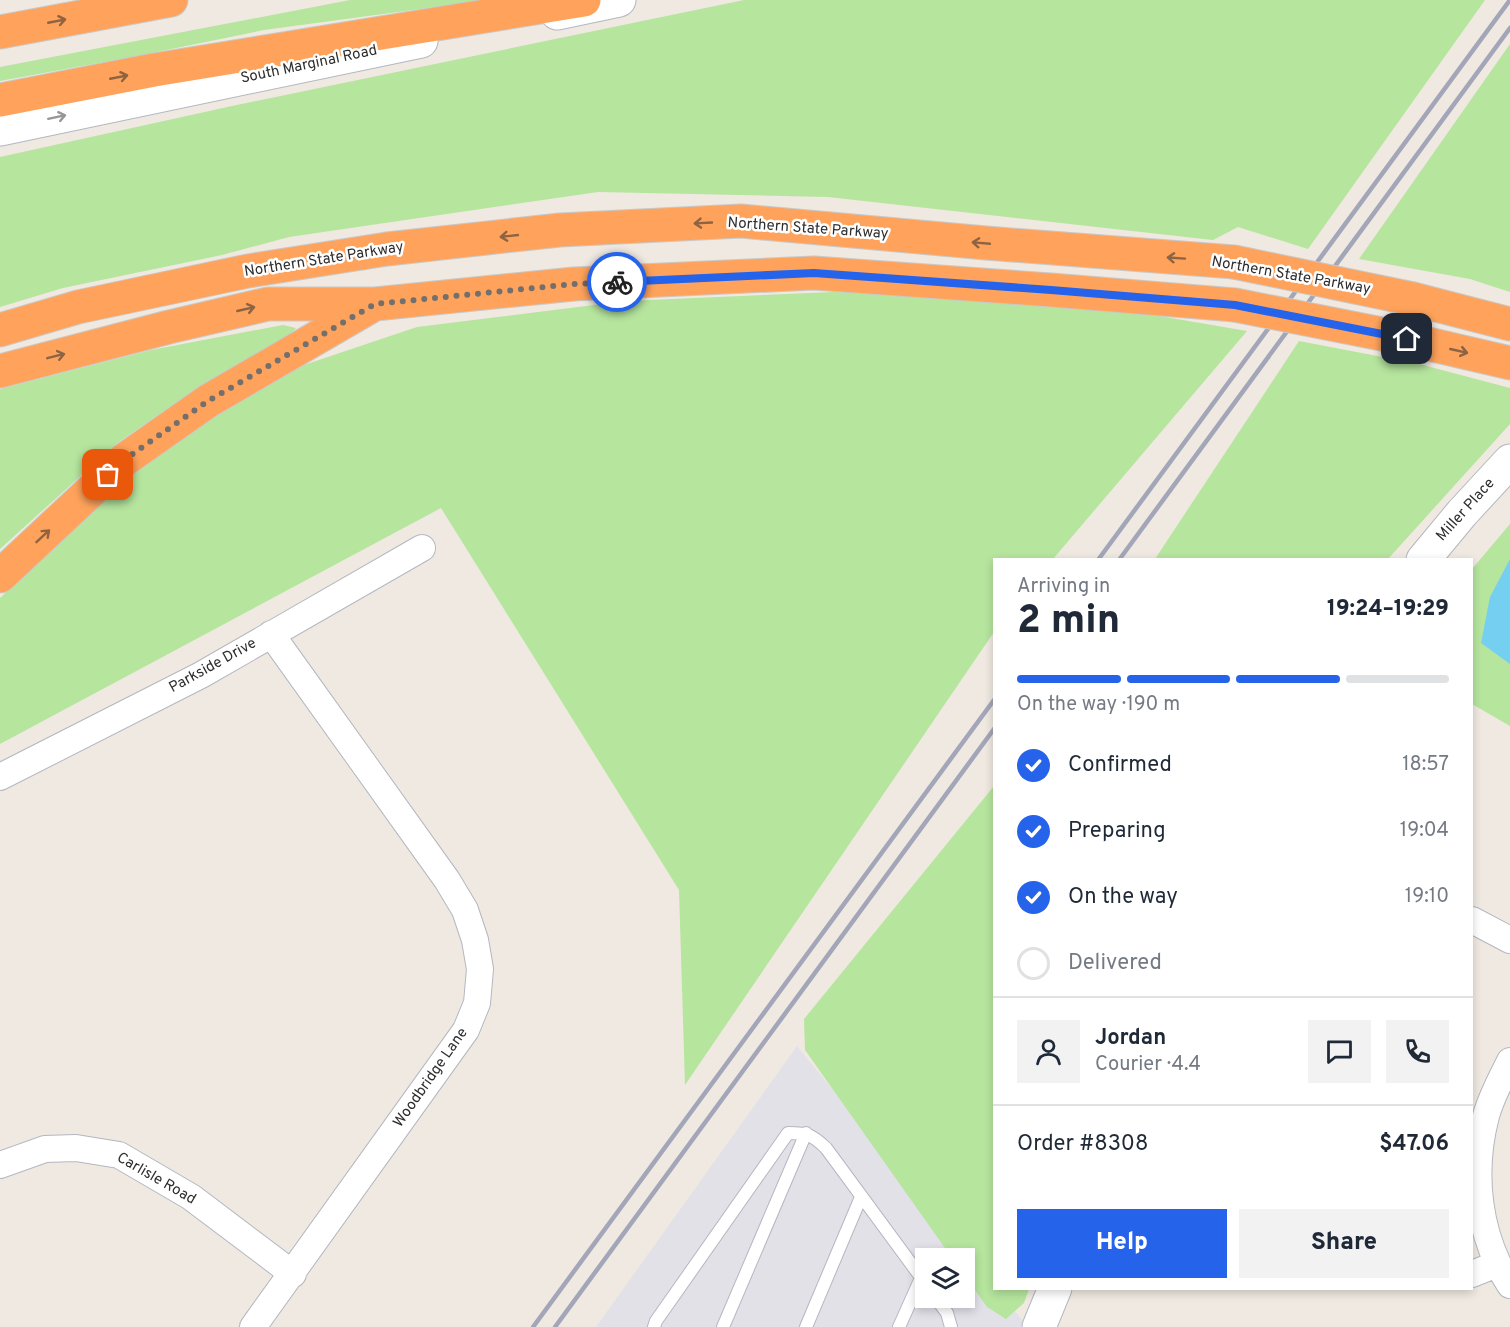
<!DOCTYPE html>
<meta charset="utf-8">
<style>
body{margin:0;font-family:Overpass,sans-serif;background:#f2f2f3;color:#1f2937;height:100vh;display:flex;flex-direction:column;font-size:22px;white-space:nowrap}
*{box-sizing:border-box;margin:0}
p{font-size:20px;color:#747a83}
.icon{flex:none;width:33px;height:33px;fill:none;stroke:currentColor;stroke-width:2;stroke-linecap:round;stroke-linejoin:round}
.map{position:relative;flex:1;overflow:hidden}
.side{position:absolute;left:993px;top:558px;width:480px;height:732px;display:flex;flex-direction:column;background:#fff;border-radius:0px;box-shadow:0 3px 9px #0003}
.side>*{flex:none}
.fabs{position:absolute;left:915px;top:1248px;display:grid;gap:12px}
.fabs a{display:grid;place-items:center;width:60px;height:60px;border-radius:0px;background:#fff;box-shadow:0 3px 9px #0003;font-size:30px}
.pin{position:absolute;display:grid;place-items:center;width:51px;height:51px;color:#fff;margin:-26px;border-radius:12px;box-shadow:0 3px 9px #0006}
.courier{position:absolute;display:grid;place-items:center;width:60px;height:60px;margin:-30px;border:4px solid #2563eb;border-radius:50%;background:#fff;color:#222;box-shadow:0 2px 8px #0007}
.head em{font-style:normal;font-weight:800}
.head div{display:flex;flex-direction:column-reverse}
.head{display:flex;align-items:center;justify-content:space-between;height:102px;padding:0 24px}
h1{font-size:39px;font-weight:800;line-height:45px}
.bar{display:grid;grid-template-columns:repeat(4,1fr);gap:9px 6px;align-content:center;height:72px;padding:0 24px}
.bar i{height:8px;border-radius:4px;background:#e0e1e3}
.bar .active{background:#2563eb}
.bar p{grid-column:span 4}
.line{display:flex;align-items:center;gap:15px;padding:0 24px;border-top:2px solid #e0e1e3}
.line div{flex:1}
.round{display:grid;place-items:center;flex:none;width:63px;height:63px;border-radius:0px;background:#f2f2f3}
ol{padding:0 24px;list-style:none}
li{display:flex;align-items:center;gap:18px;height:66px}
li p{margin-inline-start:auto}
li .icon{padding:6px;border-radius:50%;background:#2563eb;color:#fff;stroke-width:4}
li:last-child{color:#747a83}
li i{width:33px;height:33px;border:3px solid #e0e1e3;border-radius:50%}
.action{display:flex;gap:12px;margin-top:auto;padding:12px 24px}
.action a{flex:1;height:69px;border-radius:0px;background:#2563eb;color:#fff;font-size:24px;font-weight:800;line-height:69px;text-align:center}
.action a+a{background:#f2f2f3;color:#1f2937}
.map>svg:first-child{display:block}
</style>
<div class="map">
<svg width="1510" height="1327" viewBox="0 0 1510 1327">
<rect width="100%" height="100%" fill="#efe9e1"/>
<path fill="#e3e1e8" fill-rule="evenodd" d="M797,1046L994,1286V1288L997,1289L1023,1321L1021,1327H596ZM926,1258H964V1298H926Z"/>
<path fill="#b6e59e" d="M350,0H487L264,30L142,55L0,81V67Z
M744,0H1485L1308,249L1238,227L1213,240L828,197L598,192L289,237L222,255L63,288L0,307V157L232,106Z
M1510,44V292L1470,279L1359,259Z
M834,292L1054,298L1247,331L1053,559L994,560V632L685,1085L679,890L441,508L0,744V598L155,452L292,369L417,327L626,301Z
M283,325L296,328L288,338L203,384L116,444L0,549V389L151,350Z
M1299,341L1419,364L1510,388V424L1388,559H1155Z
M1510,524V726L1472,704V569Z
M994,786V1288L1029,1289L1024,1303L1006,1319L987,1307L965,1276L964,1258H952L805,1050L804,1019Z"/>
<path fill="#75cff0" d="M1510,559V664L1481,643L1490,597Z"/>
<g fill="none" stroke-linecap="round" stroke-linejoin="round">
<defs>
<path id="lane" d="M936,1298L947,1313L951,1327
M654,1327L656,1321L788,1133C808,1133 811,1134 826,1148L926,1284
M723,1327L806,1133
M806,1327L861,1197
M899,1327L921,1278"/>
<path id="street" d="M0,777L201,675L422,548
M1472,920L1510,940
M1510,1061C1501,1079 1491,1097 1486,1116C1471,1173 1478,1236 1510,1285
M0,1165L45,1149L76,1148L119,1155L191,1197L293,1274
M1472,1274L1497,1264
M253,1327L466,1030L477,1003L480,969L475,940L465,910L447,880L271,634"/>
<path id="secondary" d="M557,13L619,0
M0,129L421,41
M1423,560L1462,513L1510,461
M1039,1327L1055,1288"/>
<path id="highway" d="M0,32L171,0
M0,100L154,70L584,0
M1413,299L1510,324
M0,330L78,307L248,271L387,249L560,230L741,221L986,243L1234,262
M1407,339L1510,363
M0,371L169,327L268,304H375L574,284L814,273L1051,290L1235,305
M0,576L124,460L208,401L373,305"/>
</defs>
<use href="#lane" stroke="#b4b7c1" stroke-width="14"/>
<use href="#street" stroke="#b4b7c1" stroke-width="28"/>
<use href="#secondary" stroke="#b4b7c1" stroke-width="35"/>
<use href="#highway" stroke="#c9c9c9" stroke-width="35"/>
<use href="#lane" stroke="#fff" stroke-width="12"/>
<use href="#street" stroke="#fff" stroke-width="26"/>
<use href="#secondary" stroke="#fff" stroke-width="33"/>
<use href="#highway" stroke="#ffa35c" stroke-width="33"/>
<path stroke="#a3a6b8" stroke-width="4.5" d="M1098,560L1510,0
M1119,560L1510,28
M533,1327L994,700
M555,1327L994,729"/>
<defs>
<path id="highway-bridge" d="M1234,262L1413,299
M1235,305L1407,339"/>
</defs>
<use href="#highway-bridge" stroke="#c9c9c9" stroke-width="35" stroke-linecap="butt"/>
<use href="#highway-bridge" stroke="#ffa35c" stroke-width="33"/>
</g>
<defs><path id="oneway-shaft" d="M-6 0H5M1.5-3L5.5 0L1.5 3" fill="none" stroke-width="1.6" stroke-linecap="round" stroke-linejoin="round" transform="scale(1.5)"/></defs>
<g stroke="#8c6343">
<use href="#oneway-shaft" transform="translate(57 21) rotate(-11)"/>
<use href="#oneway-shaft" transform="translate(119 77) rotate(-11)"/>
<use href="#oneway-shaft" transform="translate(703 223) rotate(177)"/>
<use href="#oneway-shaft" transform="translate(509 236) rotate(174)"/>
<use href="#oneway-shaft" transform="translate(981 243) rotate(-175)"/>
<use href="#oneway-shaft" transform="translate(1176 258) rotate(-176)"/>
<use href="#oneway-shaft" transform="translate(246 309) rotate(-13)"/>
<use href="#oneway-shaft" transform="translate(1459 351) rotate(13)"/>
<use href="#oneway-shaft" transform="translate(56 356) rotate(-14)"/>
<use href="#oneway-shaft" transform="translate(43 536) rotate(-43)"/>
</g>
<use stroke="#969696" href="#oneway-shaft" transform="translate(57 117) rotate(-12)"/>
<g fill="none" stroke-linecap="round" stroke-linejoin="round">
<path stroke="#726f6d" stroke-width="6" stroke-dasharray="0 10.8" d="M108,475L124,460L208,401L375,304L574,284L617,282"/>
<path stroke="#2563eb" stroke-width="8" d="M617,282L814,273L1051,290L1235,305L1407,339"/>
</g>
<g text-anchor="middle" dominant-baseline="central" stroke-width="5" stroke-linejoin="round" paint-order="stroke">
<g font-size="15" fill="#2e2e2e" stroke="#fff">
<text transform="translate(309 65) rotate(-12)">South Marginal Road</text>
<text transform="translate(808 229) rotate(4)">Northern State Parkway</text>
<text transform="translate(324 260) rotate(-9)">Northern State Parkway</text>
<text transform="translate(1291 276) rotate(10)">Northern State Parkway</text>
<text transform="translate(1466 510) rotate(-48)">Miller Place</text>
<text transform="translate(213 666) rotate(-29)">Parkside Drive</text>
<text transform="translate(431 1078) rotate(-55)">Woodbridge Lane</text>
<text transform="translate(156 1179) rotate(30)">Carlisle Road</text>
</g>
</g>
</svg>
<div class="fabs">
<a><svg class="icon" aria-label="layers" viewBox="0 0 24 24"><path d="M12 4l9 5-9 5-9-5zM3 14l9 5 9-5"/></svg></a>
</div>
<div class="pin" style="left:108px;top:475px;background:#ea580c"><svg class="icon" aria-label="bag" viewBox="0 0 24 24"><path d="M5 8h14l-1 12H6zM9 8a3 3 0 0 1 6 0"/></svg></div>
<div class="pin" style="left:1407px;top:339px;background:#1f2937"><svg class="icon" aria-label="home" viewBox="0 0 24 24"><path d="M3 11l9-7 9 7M6 9v11h12V9"/></svg></div>
<div class="courier" style="left:617px;top:282px"><svg class="icon" aria-label="bike" viewBox="0 0 24 24"><circle cx="6" cy="16" r="4"/><circle cx="18" cy="16" r="4"/><path d="M6 16l4-8h5l3 8M10 8l3 8H6M13 5h3"/></svg></div>
<section class="side">
<div class="head"><div><h1>2 min</h1><p>Arriving in</p></div><em>19:24–19:29</em></div>
<div class="bar"><i class="active"></i><i class="active"></i><i class="active"></i><i></i><p>On the way · 190 m</p></div>
<ol>
<li><svg class="icon" aria-label="check" viewBox="0 0 24 24"><path d="M5 12l5 5 9-10"/></svg>Confirmed<p>18:57</p></li>
<li><svg class="icon" aria-label="check" viewBox="0 0 24 24"><path d="M5 12l5 5 9-10"/></svg>Preparing<p>19:04</p></li>
<li><svg class="icon" aria-label="check" viewBox="0 0 24 24"><path d="M5 12l5 5 9-10"/></svg>On the way<p>19:10</p></li>
<li><i></i>Delivered</li>
</ol>
<div class="line" style="height:108px"><a class="round"><svg class="icon" aria-label="person" viewBox="0 0 24 24"><circle cx="12" cy="8" r="4"/><path d="M4 21q1-7 8-7t8 7"/></svg></a><div><b>Jordan</b><p>Courier · 4.4</p></div><a class="round"><svg class="icon" aria-label="chat" viewBox="0 0 24 24"><path d="M4 5h16v11H9l-5 4z"/></svg></a><a class="round"><svg class="icon" aria-label="phone" viewBox="0 0 24 24"><path d="M5 4h4l2 5-3 2q2 4 5 5l2-3 5 2v4C11 20 4 13 5 4z"/></svg></a></div>
<div class="line" style="height:78px"><div>Order #8308</div><b>$47.06</b></div>
<div class="action"><a>Help</a><a>Share</a></div>
</section>
</div>
